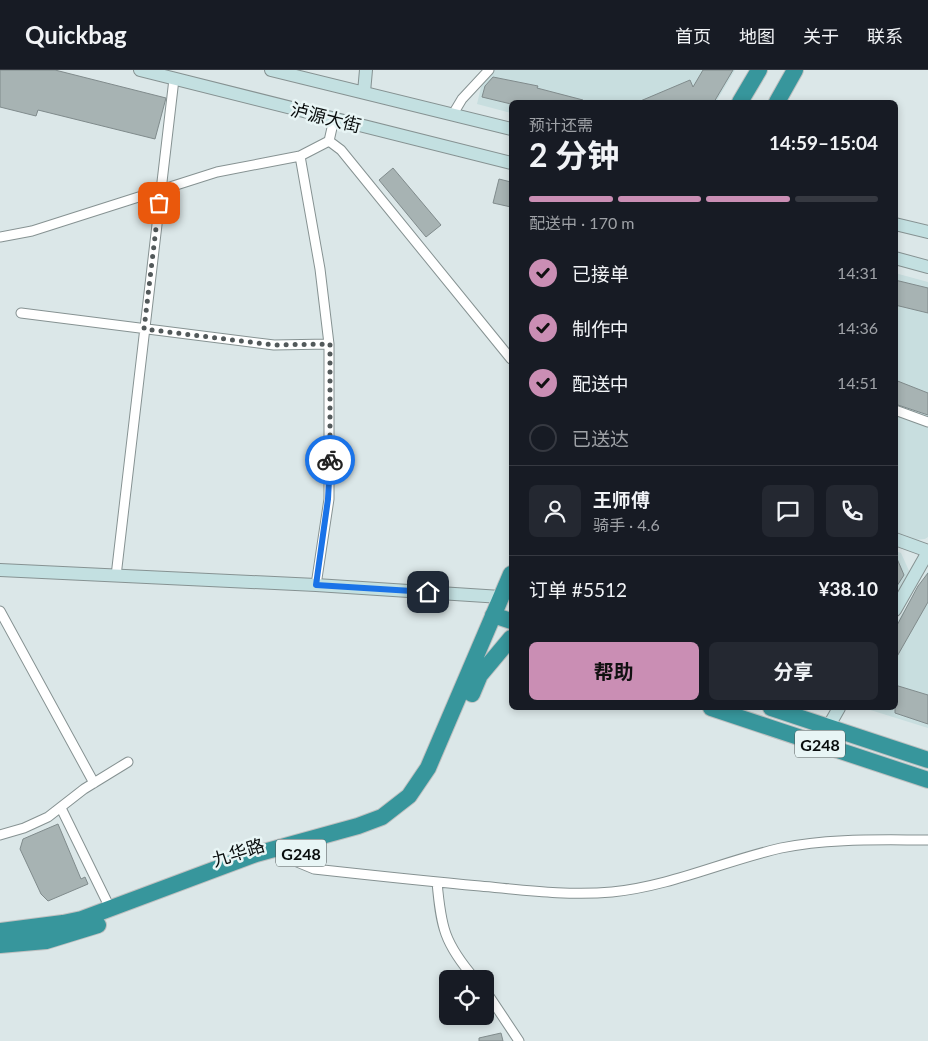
<!DOCTYPE html>
<html lang="zh">
<meta charset="utf-8">
<style>
body{margin:0;font-family:Lato,"Noto Sans SC",sans-serif;background:#242831;color:#f1f3f6;height:100vh;display:flex;flex-direction:column;font-size:19px;white-space:nowrap}
*{box-sizing:border-box;margin:0}
p{font-size:16px;color:#9ea1a6}
.icon{flex:none;width:28px;height:28px;fill:none;stroke:currentColor;stroke-width:2;stroke-linecap:round;stroke-linejoin:round}
.map{position:relative;flex:1;overflow:hidden}
.panel{position:absolute;left:509px;top:30px;width:389px;height:610px;display:flex;flex-direction:column;background:#171b24;border-radius:8px;box-shadow:0 2px 8px #0003}
.panel>*{flex:none}
.tools{position:absolute;left:439px;top:900px;display:grid;gap:10px}
.tools a{display:grid;place-items:center;width:55px;height:55px;border-radius:8px;background:#171b24;box-shadow:0 2px 8px #0003;font-size:25px}
.pin{position:absolute;display:grid;place-items:center;width:42px;height:42px;color:#fff;margin:-21px;border-radius:10px;box-shadow:0 2px 8px #0006}
.courier{position:absolute;display:grid;place-items:center;width:50px;height:50px;margin:-25px;border:4px solid #1a73e8;border-radius:50%;background:#fff;color:#222;box-shadow:0 1px 6px #0007}
.head em{font-style:normal;font-weight:700}
.head div{display:flex;flex-direction:column-reverse}
.head{display:flex;align-items:center;justify-content:space-between;height:85px;padding:0 20px}
h1{font-size:32px;font-weight:700;line-height:38px}
.bar{display:grid;grid-template-columns:repeat(4,1fr);gap:8px 5px;align-content:center;height:60px;padding:0 20px}
.bar i{height:6px;border-radius:4px;background:#363941}
.bar .current{background:#ca8eb4}
.bar p{grid-column:span 4}
.line{display:flex;align-items:center;gap:12px;padding:0 20px;border-top:1px solid #363941}
.line div{flex:1}
.round{display:grid;place-items:center;flex:none;width:52px;height:52px;border-radius:8px;background:#242831}
ol{padding:0 20px;list-style:none}
li{display:flex;align-items:center;gap:15px;height:55px}
li p{margin-inline-start:auto}
li .icon{padding:5px;border-radius:50%;background:#ca8eb4;color:#111;stroke-width:4}
li:last-child{color:#9ea1a6}
li i{width:28px;height:28px;border:2px solid #363941;border-radius:50%}
.button{display:flex;gap:10px;margin-top:auto;padding:10px 20px}
.button a{flex:1;height:58px;border-radius:8px;background:#ca8eb4;color:#111;font-size:20px;font-weight:700;line-height:58px;text-align:center}
.button a+a{background:#242831;color:#f1f3f6}
header{display:flex;align-items:center;gap:30px;box-sizing:border-box;height:70px;padding:0 25px;background:#171b24;border-bottom:1px solid #363941}
header strong{font-size:24px}
nav{display:flex;gap:28px;margin-inline-start:auto;font-size:18px}
.map>svg:first-child{display:block}
</style>
<header>
<strong>Quickbag</strong>
<nav><a>首页</a><a>地图</a><a>关于</a><a>联系</a></nav>
</header>
<div class="map">
<svg width="928" height="971" viewBox="0 0 928 971">
<rect width="100%" height="100%" fill="#dbe7e8"/>
<path fill="#c8dedf" d="M494,0H735L716,32H511V43L477,34L482,13Z
M895,203L928,212V349L895,336Z
M895,343L928,356V467L925,469L914,470L895,463Z
M895,481L901,483L910,503L895,528Z
M927,502H928V658L864,638H895V556Z"/>
<path fill="#a7b3b3" stroke="#808b8c" d="M0,0H55L166,28L155,69L38,40L36,46L0,37Z
M703,0H733L714,32H638L690,10L693,17Z
M493,7L538,16L537,18L583,30V32L511,34L482,27L485,16Z
M393,98L441,155L426,167L379,110Z
M499,109L511,112V137L493,133Z
M895,210L928,218V243L895,235Z
M895,310L928,323V345L895,334Z
M895,484L904,505L895,519Z
M928,503V532L895,590V559L918,516Z
M895,615L928,625V654L895,643Z
M58,754L81,809L85,807L88,814L48,831L41,824L20,779L23,769Z
M501,963L503,971H479V968Z"/>
<g fill="none" stroke-linecap="round" stroke-linejoin="round">
<defs>
<path id="street" d="M453,44L462,29L489,0
M329,71L341,80L511,289
M329,71L334,49
M300,86L320,199L329,274V429L316,515
M0,167L32,161L217,102L300,86L329,71
M21,243L274,275L329,274
M895,340L928,352
M116,506L174,9
M0,541L94,713
M61,738L110,838
M0,765L24,758L48,747L84,719L128,692
M285,787L314,799C369,805 424,811 480,816C524,820 568,826 612,822C671,816 724,791 781,778C829,768 879,770 928,770
M437,812C441,857 444,873 475,909
M485,920L519,971"/>
<path id="secondary" d="M140,0L511,93
M271,0L511,59
M364,22L366,0
M895,154L928,162
M895,188L928,197
M895,469L928,481
M0,500L316,515L501,527
M895,540L928,482
M819,673L839,638"/>
<path id="highway" d="M740,32L759,0
M777,32L795,0
M493,545L511,551
M472,624L480,605L511,568
M711,638L928,710
M771,638L928,690
M0,861L63,853L82,849L256,784L358,756L382,747L409,726L428,698L511,504
M0,875L46,871L98,855"/>
</defs>
<use href="#street" stroke="#869292" stroke-width="11"/>
<use href="#secondary" stroke="#869292" stroke-width="14"/>
<use href="#highway" stroke="#bfc0c0" stroke-width="18"/>
<use href="#street" stroke="#fff" stroke-width="9"/>
<use href="#secondary" stroke="#c3e0e1" stroke-width="12"/>
<use href="#highway" stroke="#37969c" stroke-width="16"/>
</g>
<g fill="none" stroke-linecap="round" stroke-linejoin="round">
<path stroke="#52595a" stroke-width="5" stroke-dasharray="0 9" d="M159,133L144,259L274,275L330,274V390"/>
<path stroke="#1a73e8" stroke-width="6" d="M330,390L328,429L316,515L428,522"/>
</g>
<g text-anchor="middle" dominant-baseline="central" stroke-width="5" stroke-linejoin="round" paint-order="stroke">
<g fill="#e8f5f5" stroke="#4c5353" stroke-width="1">
<rect x="795" y="660.5" width="50" height="27" rx="4"/>
<rect x="276" y="769.5" width="50" height="27" rx="4"/>
</g>
<g font-size="16" font-weight="bold" fill="#090d0d">
<text x="820" y="674">G248</text>
<text x="301" y="783">G248</text>
</g>
<g font-size="18" fill="#090d0d" stroke="#e8f5f5">
<text transform="translate(326 47) rotate(14)">泸源大街</text>
<text transform="translate(238 782) rotate(-18)">九华路</text>
</g>
</g>
</svg>
<div class="tools">
<a><svg class="icon" aria-label="locate" viewBox="0 0 24 24"><circle cx="12" cy="12" r="6"/><path d="M12 2v4M12 18v4M2 12h4M18 12h4"/></svg></a>
</div>
<div class="pin" style="left:159px;top:133px;background:#ea580c"><svg class="icon" aria-label="bag" viewBox="0 0 24 24"><path d="M5 8h14l-1 12H6zM9 8a3 3 0 0 1 6 0"/></svg></div>
<div class="pin" style="left:428px;top:522px;background:#1f2937"><svg class="icon" aria-label="home" viewBox="0 0 24 24"><path d="M3 11l9-7 9 7M6 9v11h12V9"/></svg></div>
<div class="courier" style="left:330px;top:390px"><svg class="icon" aria-label="bike" viewBox="0 0 24 24"><circle cx="6" cy="16" r="4"/><circle cx="18" cy="16" r="4"/><path d="M6 16l4-8h5l3 8M10 8l3 8H6M13 5h3"/></svg></div>
<section class="panel">
<div class="head"><div><h1>2 分钟</h1><p>预计还需</p></div><em>14:59–15:04</em></div>
<div class="bar"><i class="current"></i><i class="current"></i><i class="current"></i><i></i><p>配送中 · 170 m</p></div>
<ol>
<li><svg class="icon" aria-label="check" viewBox="0 0 24 24"><path d="M5 12l5 5 9-10"/></svg>已接单<p>14:31</p></li>
<li><svg class="icon" aria-label="check" viewBox="0 0 24 24"><path d="M5 12l5 5 9-10"/></svg>制作中<p>14:36</p></li>
<li><svg class="icon" aria-label="check" viewBox="0 0 24 24"><path d="M5 12l5 5 9-10"/></svg>配送中<p>14:51</p></li>
<li><i></i>已送达</li>
</ol>
<div class="line" style="height:90px"><a class="round"><svg class="icon" aria-label="person" viewBox="0 0 24 24"><circle cx="12" cy="8" r="4"/><path d="M4 21q1-7 8-7t8 7"/></svg></a><div><b>王师傅</b><p>骑手 · 4.6</p></div><a class="round"><svg class="icon" aria-label="chat" viewBox="0 0 24 24"><path d="M4 5h16v11H9l-5 4z"/></svg></a><a class="round"><svg class="icon" aria-label="phone" viewBox="0 0 24 24"><path d="M5 4h4l2 5-3 2q2 4 5 5l2-3 5 2v4C11 20 4 13 5 4z"/></svg></a></div>
<div class="line" style="height:65px"><div>订单 #5512</div><b>¥38.10</b></div>
<div class="button"><a>帮助</a><a>分享</a></div>
</section>
</div>
